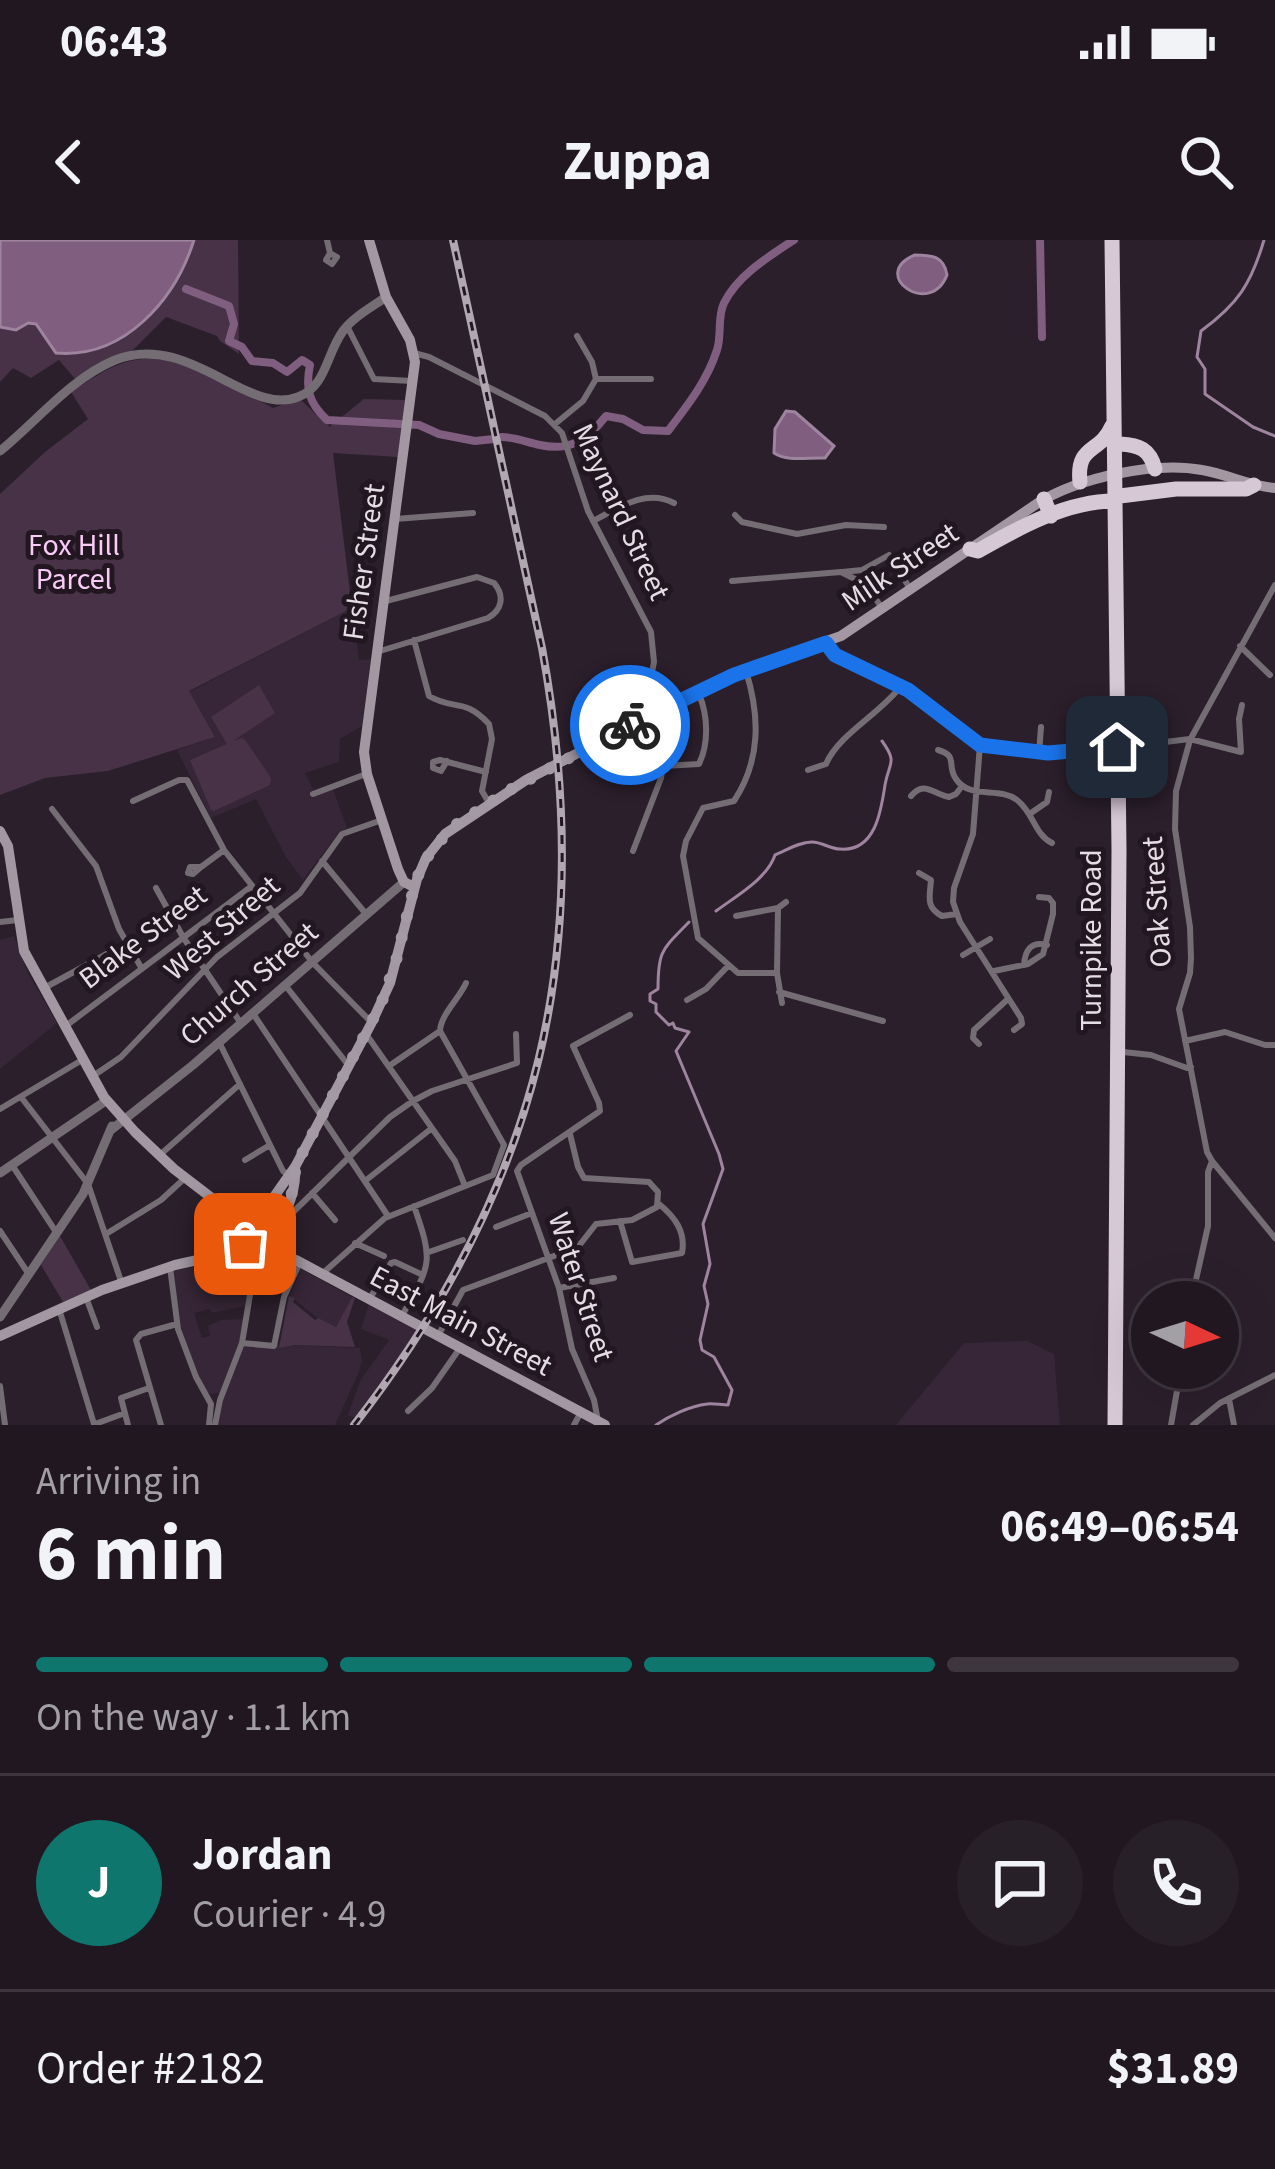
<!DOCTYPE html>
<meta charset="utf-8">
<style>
body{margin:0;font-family:"Source Sans 3",sans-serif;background:#282029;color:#f1f3f6;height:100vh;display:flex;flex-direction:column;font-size:45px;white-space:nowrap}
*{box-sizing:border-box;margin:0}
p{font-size:39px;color:#a29fa5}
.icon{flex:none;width:66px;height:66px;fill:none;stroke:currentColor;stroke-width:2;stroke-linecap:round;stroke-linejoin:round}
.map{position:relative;height:1185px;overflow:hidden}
.sheet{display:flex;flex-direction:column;background:#201720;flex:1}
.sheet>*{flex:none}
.needle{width:78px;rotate:94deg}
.buttons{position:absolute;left:1131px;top:1041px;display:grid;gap:24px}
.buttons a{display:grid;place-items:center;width:108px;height:108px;border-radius:50%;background:#201720;box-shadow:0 12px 48px #0002,0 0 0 3px #3d363e;font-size:60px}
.pin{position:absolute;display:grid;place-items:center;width:102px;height:102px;color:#fff;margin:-51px;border-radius:24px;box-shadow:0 6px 18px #0006}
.courier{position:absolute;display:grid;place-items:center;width:120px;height:120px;margin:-60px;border:9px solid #1a73e8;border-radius:50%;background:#fff;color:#222;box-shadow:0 3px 15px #0007}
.summary em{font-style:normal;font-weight:700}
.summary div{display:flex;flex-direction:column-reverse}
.summary{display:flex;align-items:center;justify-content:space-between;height:204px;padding:0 36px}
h1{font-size:78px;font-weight:700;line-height:90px}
.bar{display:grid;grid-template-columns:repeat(4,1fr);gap:18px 12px;align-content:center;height:144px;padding:0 36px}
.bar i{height:15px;border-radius:9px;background:#3d363e}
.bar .on{background:#0f766e}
.bar p{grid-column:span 4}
.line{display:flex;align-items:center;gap:30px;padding:0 36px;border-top:3px solid #3d363e}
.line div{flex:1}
.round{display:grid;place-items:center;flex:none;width:126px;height:126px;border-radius:63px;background:#282029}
.status{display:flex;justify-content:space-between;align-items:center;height:84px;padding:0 60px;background:#201720;direction:ltr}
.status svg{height:33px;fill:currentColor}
header{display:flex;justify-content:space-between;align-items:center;height:156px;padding:0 36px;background:#201720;font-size:54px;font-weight:700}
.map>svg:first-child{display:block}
</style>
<div class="status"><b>06:43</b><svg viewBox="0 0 49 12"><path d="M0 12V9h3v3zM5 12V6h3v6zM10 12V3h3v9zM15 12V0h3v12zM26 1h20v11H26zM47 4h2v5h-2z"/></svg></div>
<header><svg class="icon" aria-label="back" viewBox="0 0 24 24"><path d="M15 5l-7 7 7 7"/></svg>Zuppa<svg class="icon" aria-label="search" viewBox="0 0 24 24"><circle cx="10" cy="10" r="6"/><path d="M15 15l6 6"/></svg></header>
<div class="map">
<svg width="1275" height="1185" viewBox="0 0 1275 1185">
<rect width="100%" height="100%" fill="#2b1f2b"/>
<path fill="#372637" d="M352,368L359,420L371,419L362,486L340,499L339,522L305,533L316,555L333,549L347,588L339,592L303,640L286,617L256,559L211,578L177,510L215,497L189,452Z
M14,696L28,733L57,783L0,829V700Z
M252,1017V1033L245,1066L212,1073L210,1069L194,1073L202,1098L210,1096L208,1086L221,1080L244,1079L239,1104L219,1153L210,1154L204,1148L189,1113L181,1086L173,1031Z
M301,1029L352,1057L336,1087L320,1080L290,1056Z
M369,1064L420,1090L356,1178L348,1175L360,1141L389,1100L361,1089Z
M1027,1101L1054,1114L1060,1185H896L964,1103Z
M242,1103L360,1108L362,1121L358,1134L335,1185H215L220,1160Z"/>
<path fill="#473247" d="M0,0H238L239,114L220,101L217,96L166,77L133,110L113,116L76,140L59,120L31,138L13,128L0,142Z
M154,118L193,125L273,168L300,159L322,180L328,182L329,187L364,159L405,160L398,217L333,213L352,368L189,451L215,497L108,531L45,538L0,555V254L45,212L88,179L71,152C101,133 118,119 154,118Z
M259,445L275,473L233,501L242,498L246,501L271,538L270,545L214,571L211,570L190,520L227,504L211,477Z
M60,996L91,1050L63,1062L41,1025Z
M289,1056L295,1058L293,1062L315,1080L318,1078L336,1087L352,1057L355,1058L347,1082L355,1107L294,1105L279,1108Z"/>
<path fill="#805e7f" stroke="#9e849e" stroke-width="3" d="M0,0H194C175,60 124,119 56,113L36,84L28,83L16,90L0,87Z
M915,15C932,15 944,16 947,35C930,79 868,34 915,15Z
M786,171L795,172L834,206L825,218C809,217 787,222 774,213L775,189Z"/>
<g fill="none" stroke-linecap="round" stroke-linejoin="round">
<path stroke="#9e849e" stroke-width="3" d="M1264,0C1251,44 1238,64 1201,91L1197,117L1205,129V154L1253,187L1275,196
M716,671C736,656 767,639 775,615C787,610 799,602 812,602C822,602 830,609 840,609C875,612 881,572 885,545C889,522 898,523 882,501
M656,1185C669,1176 690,1166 707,1164C714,1163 721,1165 728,1165L732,1150L714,1117L702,1110L700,1100L708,1064L704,1046L710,1024L703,984L723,929L719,914L676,811L689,792L675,788L673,783L669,785L656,772V764L650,761V754L658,749C658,710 662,710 689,682"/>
<path stroke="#805e7f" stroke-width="8" d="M1040,0L1042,97
M186,49L229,66L234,84L229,101L242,107L252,121L273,123L287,132L302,120L310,125C305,149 309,163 327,180L419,185L439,194L475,201L494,199
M502,197C515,197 526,202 540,205C570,212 588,199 606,176L623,179L643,190L668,191C688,165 707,141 717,110C722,95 717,77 724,63C738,35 768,17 794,0"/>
<path stroke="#746e74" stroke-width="6" d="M327,0L330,13L326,20L332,24L337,17L330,13
M347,86L374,139L412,141
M577,96L592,122L596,139
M414,113L429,117L545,176L562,193L588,271L651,392L654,422L643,479
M596,139H651
M555,184L583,161L596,139
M735,275L742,282L797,294L846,285L884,287
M395,279L473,273
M593,281C618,268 646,248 674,263
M842,332L862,330L889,315L909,347
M732,341L841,332L867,345L881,367
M414,400L429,456C454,471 464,457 489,484L492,499L482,551L489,563
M826,403L835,415L907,450L980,505L1048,513L1117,507
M1240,406L1270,435
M380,411L488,378C502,370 505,356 494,343L477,337L386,361
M746,431C760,476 761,520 734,561L703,568L686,601L683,616L698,698L738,733H777
M654,476L664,503L663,526L699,524C709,503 708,476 699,454
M980,505L973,594L954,648L953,662L960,682L1021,778L1022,784L1014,790
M1123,507L1190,499L1241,512L1239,479L1242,465
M938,510C959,516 946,525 956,539C970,560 999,546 1017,560C1034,573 1034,594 1052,603
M1039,513L1041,487
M447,521L441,531L433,528V522L440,520L486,532
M808,530L826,524C839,494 880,474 901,446
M313,554L366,534
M911,556C924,540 933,554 949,557L956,554L962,546
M133,561L179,540H187L224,610L313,723L372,783
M52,569L96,626L119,689L142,729
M1031,573L1047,562L1049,552
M633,611L661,538L663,526
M322,621L366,674
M201,627L193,634L188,633L190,627H201L224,610
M919,633L931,640C930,656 925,667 942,676L957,674
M156,648L183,697L240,782
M778,668L777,733L782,763
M736,676L778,668L786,662
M0,682L18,680
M963,715L990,699
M1024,725C1025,710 1031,701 1047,705
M994,731L1028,724L1043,714L1053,674V663L1049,658L1039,657
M285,745L349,826
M46,747L127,703
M779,752L883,781
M687,760L706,749L728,726
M254,775L388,976
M67,785L252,646
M440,791C441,774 459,759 466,743
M366,794L455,921L465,946
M1185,801L1225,792L1265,805H1275
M219,802L283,931L290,936
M979,804L973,798L974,790L1008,759
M1123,812L1151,815L1187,828L1191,827
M389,826L440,791
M93,836L121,817L217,717L300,653L342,594L382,580
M21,857L88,944L121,1041
M0,869L82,820
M161,914L240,844
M245,920L270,905
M1212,921L1275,998
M12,925L56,992
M365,941L432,888
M312,953L335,980
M620,981L632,1022L682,1013C686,992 675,977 659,964
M281,984L390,877L413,861L432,851L517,823L516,794
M496,987L532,973
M0,991L28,1033
M106,994L161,960L185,938
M355,1003L384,1016
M429,1012L463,1000
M170,1027L178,1089L196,1137L211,1164L209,1185
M323,1033L385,978L493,935L504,905L440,791
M559,1048L614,1038
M87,1060L97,1087
M369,1060L391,1023L395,1022L423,1035
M1191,1062L1208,986V932L1212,921L1207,912L1179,769L1190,733L1191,718L1190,687L1175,589L1176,551L1190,500L1275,345
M60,1072L94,1184
M403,1074C432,1023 433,1021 414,966
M439,1094L463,1050L578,1007L596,984L632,980L657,967L658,952L649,942L584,938L578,927L570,894
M242,1103L274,1106L284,1057L300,1022
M0,1146L5,1185
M1229,1159L1234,1185
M408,1171L432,1148L460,1108
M598,1181L594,1160L572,1109L559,1048L517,931L521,925L600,871L599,863L573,806L630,775
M95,1184L125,1173
M128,1185L121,1158L149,1148
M161,1185L136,1100L141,1094L177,1084
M215,1185L220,1160L242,1103L257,1013
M574,1185L581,1172
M1171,1185L1181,1128
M1193,1185L1220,1163L1275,1135"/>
<path stroke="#746e74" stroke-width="9" d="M0,211C37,181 70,139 115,120C189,91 247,177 298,157C327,146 326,114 343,91C353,77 372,67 386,57
M111,890L193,825L404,642
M0,933L107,860
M0,1077L83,954L112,886"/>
<path stroke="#a398a2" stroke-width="10" d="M369,0L386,57L410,100L415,122L364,512L367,534L398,629L404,642L414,647
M0,591L8,606L24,711L104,857L135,892L174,929L247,985L284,1010
M266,1005C281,985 297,955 295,929
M253,1013L246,1006L247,995L295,927L371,784L390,743L417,639L426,618L445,594L526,540L678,461L745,430L841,396L1038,263C1078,238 1154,221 1202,230C1227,234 1249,246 1275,248
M0,1096L102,1050L175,1025L225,1014L265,1011L277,1012L296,1020L605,1185"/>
<path stroke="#d7c8d6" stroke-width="15" d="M1112,0L1119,610L1115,1185
M1120,204C1139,205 1150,209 1155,229
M1080,242C1076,204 1100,214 1112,186
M1120,256L1176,249H1246L1254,245
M1044,259L1051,276
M970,309L978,311C1018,288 1067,261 1114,261"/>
<defs>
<path id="rail" d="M354,1185C541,945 597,707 542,408L453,0"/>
</defs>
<use href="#rail" stroke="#b0a7b0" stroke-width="8"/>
<use href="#rail" stroke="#221621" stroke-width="3" stroke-dasharray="9" stroke-linecap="butt"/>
</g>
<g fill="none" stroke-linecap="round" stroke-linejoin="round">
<path stroke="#a49aa4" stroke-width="12" stroke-dasharray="0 21.6" d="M245,1004L250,1012H260C279,990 296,957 295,927L381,764L396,721L414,647L422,625L435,606L457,584L508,551L630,485"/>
<path stroke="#1a73e8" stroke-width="15" d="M630,485L734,435L826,403L835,415L908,450L980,505L1048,513L1117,507"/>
</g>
<g text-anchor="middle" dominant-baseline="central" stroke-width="10" stroke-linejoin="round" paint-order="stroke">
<g font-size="30" fill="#e5dde5" stroke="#221621">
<text transform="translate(621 272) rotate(65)">Maynard Street</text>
<text transform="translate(364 322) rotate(-82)">Fisher Street</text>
<text transform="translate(900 327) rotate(-34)">Milk Street</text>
<text transform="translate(1157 662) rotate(-94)">Oak Street</text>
<text transform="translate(222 688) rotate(-41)">West Street</text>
<text transform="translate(143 697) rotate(-37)">Blake Street</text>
<text transform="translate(1091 700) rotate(-90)">Turnpike Road</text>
<text transform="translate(249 744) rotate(-41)">Church Street</text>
<text transform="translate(581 1047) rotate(72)">Water Street</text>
<text transform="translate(461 1081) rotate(28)">East Main Street</text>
</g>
<g font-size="30" fill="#f9cbf7" stroke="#221621">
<text x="74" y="305">Fox Hill<tspan x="74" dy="34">Parcel</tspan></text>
</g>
</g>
</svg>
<div class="buttons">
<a><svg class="needle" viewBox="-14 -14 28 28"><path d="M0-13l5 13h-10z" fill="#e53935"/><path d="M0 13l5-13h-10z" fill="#a29fa5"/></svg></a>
</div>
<div class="pin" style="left:245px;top:1004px;background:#ea580c"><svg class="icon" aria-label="bag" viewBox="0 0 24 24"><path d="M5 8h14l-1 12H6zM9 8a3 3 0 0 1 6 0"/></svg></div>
<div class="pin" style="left:1117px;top:507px;background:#1f2937"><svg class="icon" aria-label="home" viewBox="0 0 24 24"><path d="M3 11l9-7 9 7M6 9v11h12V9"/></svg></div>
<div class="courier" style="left:630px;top:485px"><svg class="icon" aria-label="bike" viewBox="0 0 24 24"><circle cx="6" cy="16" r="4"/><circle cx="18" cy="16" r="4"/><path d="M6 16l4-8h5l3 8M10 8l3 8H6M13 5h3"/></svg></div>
</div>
<section class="sheet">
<div class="summary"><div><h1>6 min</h1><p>Arriving in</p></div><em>06:49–06:54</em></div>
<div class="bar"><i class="on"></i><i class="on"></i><i class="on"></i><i></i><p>On the way · 1.1 km</p></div>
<div class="line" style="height:216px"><b class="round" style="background:#0f766e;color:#fff">J</b><div><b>Jordan</b><p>Courier · 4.9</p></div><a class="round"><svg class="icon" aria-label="chat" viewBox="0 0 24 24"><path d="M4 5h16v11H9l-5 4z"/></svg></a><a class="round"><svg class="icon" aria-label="phone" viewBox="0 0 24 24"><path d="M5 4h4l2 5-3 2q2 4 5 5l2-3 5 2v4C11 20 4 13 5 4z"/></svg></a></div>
<div class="line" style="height:156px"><div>Order #2182</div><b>$31.89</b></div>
</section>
